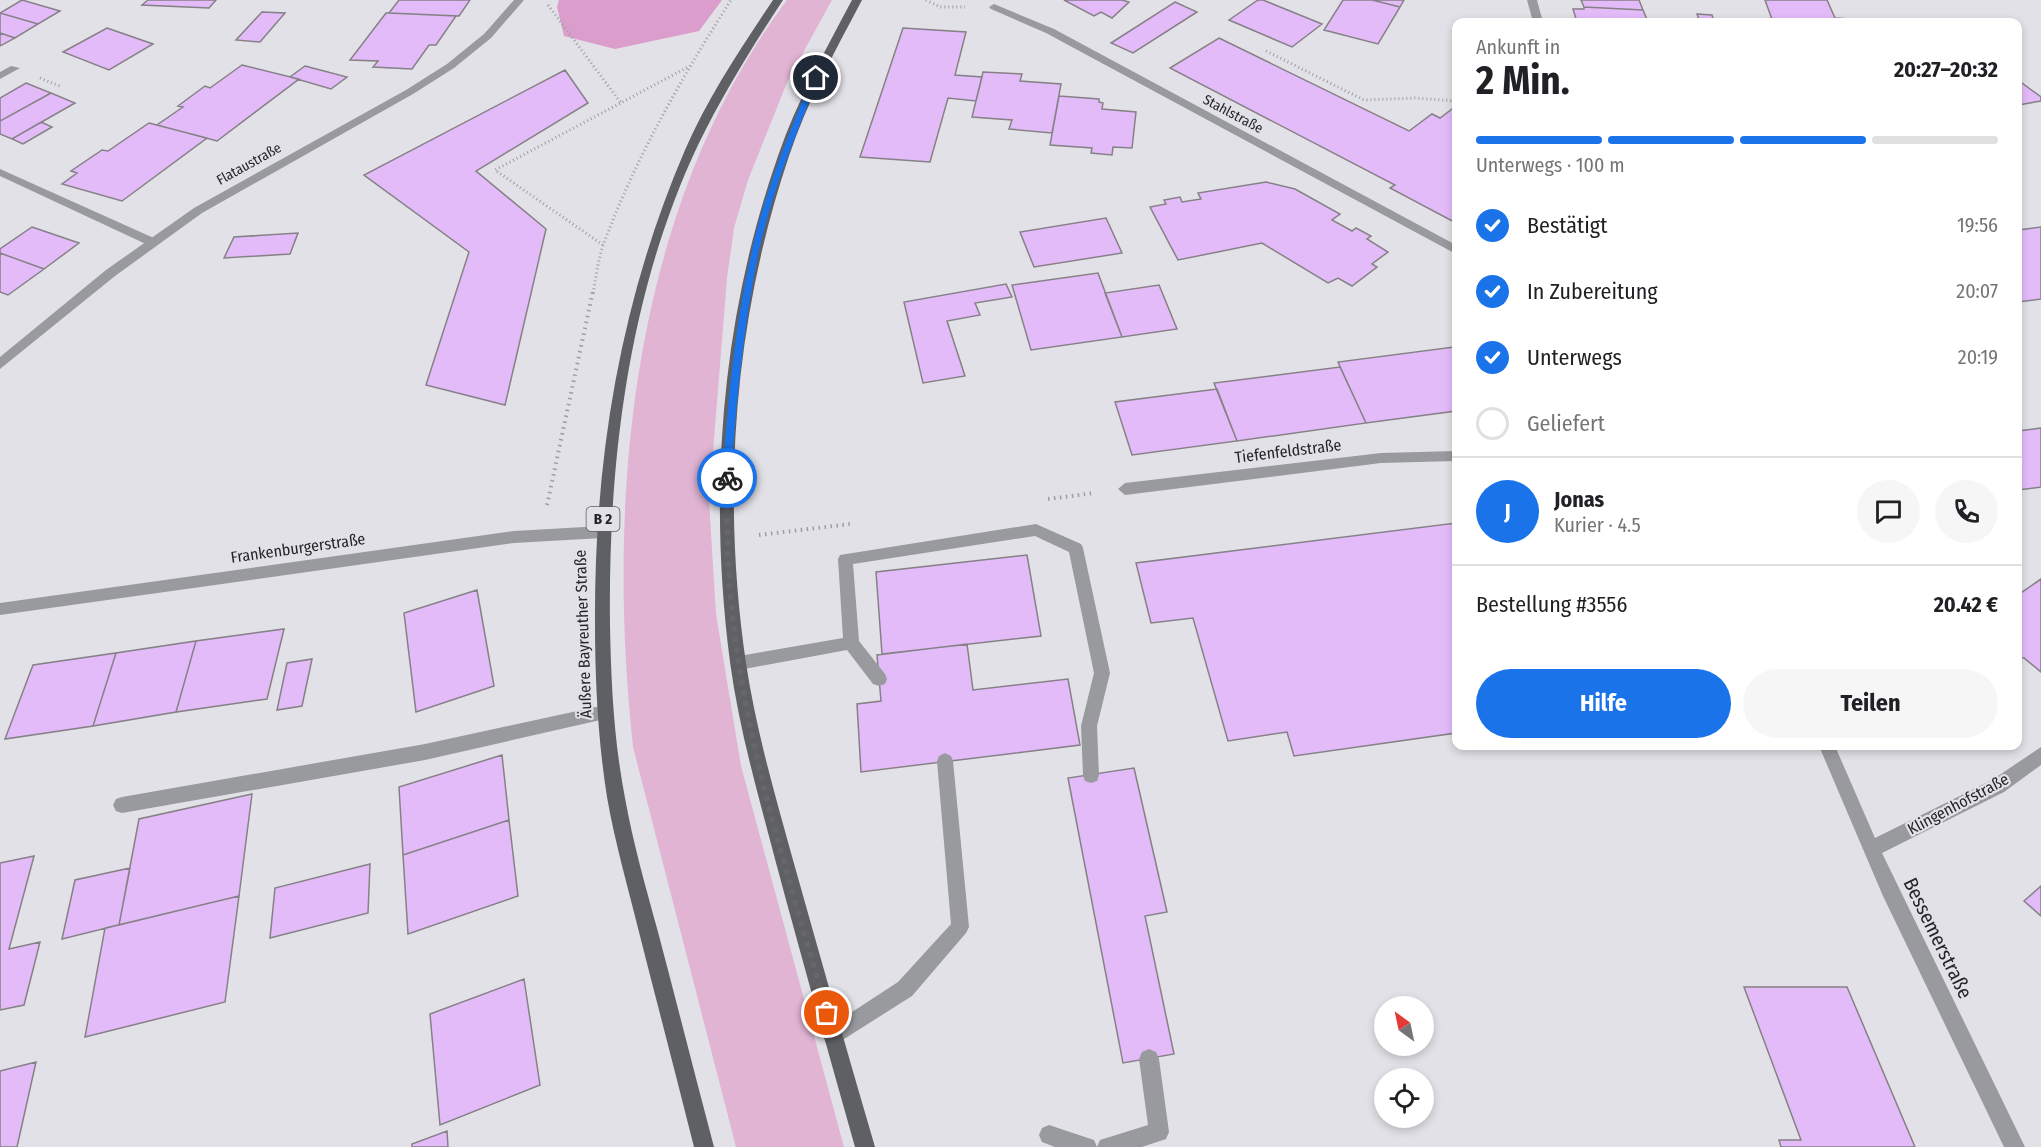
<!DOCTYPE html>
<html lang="de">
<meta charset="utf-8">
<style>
body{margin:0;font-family:"Fira Sans Condensed",sans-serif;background:#f6f6f6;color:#202124;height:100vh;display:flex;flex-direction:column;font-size:22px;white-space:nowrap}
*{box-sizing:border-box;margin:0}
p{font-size:20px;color:#757577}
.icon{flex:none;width:33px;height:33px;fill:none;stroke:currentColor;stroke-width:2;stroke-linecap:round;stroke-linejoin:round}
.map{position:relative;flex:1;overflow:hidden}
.side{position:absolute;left:1452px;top:18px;width:570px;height:732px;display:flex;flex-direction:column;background:#fff;border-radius:12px;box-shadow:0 3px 9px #0003}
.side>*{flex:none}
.needle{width:39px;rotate:327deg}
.buttons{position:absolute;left:1374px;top:996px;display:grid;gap:12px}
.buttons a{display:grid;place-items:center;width:60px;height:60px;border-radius:50%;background:#fff;box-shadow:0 3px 9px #0003;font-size:30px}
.pin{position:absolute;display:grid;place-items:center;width:51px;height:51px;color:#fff;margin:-26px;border:3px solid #fff;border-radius:50%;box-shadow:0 2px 6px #0007}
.courier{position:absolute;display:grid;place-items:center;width:60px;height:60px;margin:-30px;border:4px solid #1a73e8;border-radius:50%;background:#fff;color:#222;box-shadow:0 2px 8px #0007}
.head em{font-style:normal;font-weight:700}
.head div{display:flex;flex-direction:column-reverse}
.head{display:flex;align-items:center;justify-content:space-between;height:102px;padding:0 24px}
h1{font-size:39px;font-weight:700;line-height:45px}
.bar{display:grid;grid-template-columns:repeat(4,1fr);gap:9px 6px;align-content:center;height:72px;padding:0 24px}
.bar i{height:8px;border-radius:4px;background:#e0e0e0}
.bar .current{background:#1a73e8}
.bar p{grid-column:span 4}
.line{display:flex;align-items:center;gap:15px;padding:0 24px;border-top:2px solid #e0e0e0}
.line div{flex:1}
.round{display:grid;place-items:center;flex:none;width:63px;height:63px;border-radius:32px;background:#f6f6f6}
ol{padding:0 24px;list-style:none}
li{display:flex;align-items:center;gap:18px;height:66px}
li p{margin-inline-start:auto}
li .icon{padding:6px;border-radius:50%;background:#1a73e8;color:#fff;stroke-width:4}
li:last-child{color:#757577}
li i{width:33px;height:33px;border:3px solid #e0e0e0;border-radius:50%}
.cta{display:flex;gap:12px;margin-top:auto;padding:12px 24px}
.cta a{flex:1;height:69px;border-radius:36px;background:#1a73e8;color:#fff;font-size:24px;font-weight:700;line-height:69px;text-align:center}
.cta a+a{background:#f6f6f6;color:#202124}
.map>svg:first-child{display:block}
</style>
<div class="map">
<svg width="2041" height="1147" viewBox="0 0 2041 1147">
<rect width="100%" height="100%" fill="#e1e1e7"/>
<path fill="#e1b4d4" d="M787,0H832L788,80L748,180L734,228L727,278L709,501L716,614L741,766L844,1147H736L633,747C606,496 631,208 787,0Z"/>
<path fill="#db9dcb" d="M559,0H722L699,31L615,49L564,36L557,7Z"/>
<path fill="#e4bbf9" stroke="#858186" stroke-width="1.5" d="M22,0L60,11L38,24L0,13Z
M148,0H216L209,8L142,5Z
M399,0H470L459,16L389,13Z
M1064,0H1122L1129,2L1112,18L1101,12L1094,16Z
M1258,0H1263L1322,24L1292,47L1229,20Z
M1343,0H1372L1400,7L1378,44L1324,30Z
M1372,0H1404L1400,7Z
M1581,0H1639L1643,10L1584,7Z
M1765,0H1827L1835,18L1849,19L1851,22H1773Z
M1175,2L1197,12L1133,53L1111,43Z
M1584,7L1643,10L1648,22H1577L1573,9H1584Z
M262,12L285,13L260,42L236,40Z
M0,13L38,24L15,38L0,33Z
M386,13H389L456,16L436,45H429L412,69L373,67L378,61L350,60Z
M1697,14L1712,15L1714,22H1700Z
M107,28L153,44L109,70L63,52Z
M903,28L966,32L955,75L982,77L976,101L948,98L930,162L860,157Z
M0,33L15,38L0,46Z
M1219,38L1409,131L1432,114L1440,118L1456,106V223L1390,188L1395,185L1170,68Z
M242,65L299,79L217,141L157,125L183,107L178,106L205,86L210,88Z
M305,66L347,77L331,89L290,77Z
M565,70L588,103L476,171L546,229L505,405L426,385L469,252L364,175Z
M983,72L1022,74L1020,81L1061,84L1052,133L1009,129L1012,120L972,117Z
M2018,80L2041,97V101L2018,105Z
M26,83L51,93L0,121V98Z
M51,93L75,103L12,139L0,134V121Z
M1059,96L1099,99V102L1103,103L1102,109L1136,112L1132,148L1113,147L1112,155L1091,153L1092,148L1050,145Z
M41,122L52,127L23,144L12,139Z
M149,123L207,138L122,201L62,184L77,173L71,171L102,150L108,151Z
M1266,182L1295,189L1340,214L1332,220L1352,231L1356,228L1371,236L1367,239L1388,252L1372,264L1377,267L1352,286L1338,278L1328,283L1262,243L1178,260L1150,207L1166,204L1164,200L1180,197L1182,202L1201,199L1198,193Z
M1106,218L1122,253L1034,267L1020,232Z
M32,227L79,243L44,269L0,253V249Z
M2041,227V299L2018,302V230Z
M298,233L290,254L224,258L234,237Z
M0,253L44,269L8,295L0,292Z
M1098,273L1122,337L1031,350L1012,285Z
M1006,284L1012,297L975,303L980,315L947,321L965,376L923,383L904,302Z
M1159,285L1177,329L1122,337L1105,293Z
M1454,347L1456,353V411L1366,423L1338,362Z
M1340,367L1366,423L1237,441L1214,383Z
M1217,389L1237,441L1132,455L1115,402Z
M2041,428V487L2018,490V431Z
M1456,523V733L1294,756L1287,732L1228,741L1193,618L1151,623L1136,563Z
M1027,555L1041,636L882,654L876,572Z
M2041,579V672L2024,658H2018V595Z
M477,590L494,686L416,712L404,613Z
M284,629L267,699L176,712L196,641Z
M196,641L176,712L93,726L116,653Z
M967,644L973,690L1068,679L1080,745L861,772L857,704L881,701L877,655Z
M116,653L93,726L5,739L33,665Z
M312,659L302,706L277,710L287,663Z
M502,755L509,820L403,855L399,787Z
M1134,768L1167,912L1145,916L1174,1054L1123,1063L1068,778Z
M252,794L239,896L119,925L139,819Z
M509,820L518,896L408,934L403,855Z
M34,856L9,949L40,942L24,1005L0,1010V863Z
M370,864L368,913L270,938L275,888Z
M130,868L119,925L62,939L75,880Z
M2041,886V916L2024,901Z
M239,896L225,1002L85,1037L105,928Z
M524,979L540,1085L440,1125L430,1014Z
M1744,987H1847L1915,1147H1781L1779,1140H1801Z
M36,1062L17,1147H0V1071Z
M447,1131L448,1147H412V1144Z"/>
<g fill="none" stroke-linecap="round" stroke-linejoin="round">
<path stroke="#9e9ea2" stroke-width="3" stroke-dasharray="1 3" stroke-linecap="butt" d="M926,0L940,7H965
M548,5L621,103
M1266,51L1364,100L1415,98L1456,101
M40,78L62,87
M603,245L495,170L688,67
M593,293C596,277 598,259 604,243C636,157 682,77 731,0"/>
<path stroke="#9e9ea2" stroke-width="4" stroke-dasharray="1.5 4.5" stroke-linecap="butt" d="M1048,499L1094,493
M547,505L593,291
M759,535L850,524"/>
<path fill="#999a9d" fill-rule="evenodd" d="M11,66L20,68L0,79V72Z
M0,169L156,239L158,242L152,246L148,245L0,176Z
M1036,524L1081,544L1083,548L1110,673L1097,726L1099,775L1097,781L1091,783L1085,781L1083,775L1081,726L1094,673L1069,552L1035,536L853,564L859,641L885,674L887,679L885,684L879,686L873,684L847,650L739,670L733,668L731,663L733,658L739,656L843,638L838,559L840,555Z
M605,705L611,707L613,712L611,717L605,719L425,760L122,813L116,811L113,805L116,799L122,797L425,744Z
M945,753L951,756L953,761L969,927L966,933L912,996L833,1046L826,1043L823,1036L826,1029L898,982L951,924L937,761L939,756Z
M1149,1049L1156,1052L1159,1059L1169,1132L1166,1139L1142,1147H1055L1042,1142L1039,1135L1042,1128L1049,1125L1094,1140L1097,1147L1100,1140L1148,1125L1139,1059L1142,1052Z"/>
<path fill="#999a9d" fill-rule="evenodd" d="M514,0H524L491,38L454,68L413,94L202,213L115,276L0,369V357L106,270L194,208L406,90L447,64L484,34Z
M1527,0H1537L1543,22H1533Z
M994,4L1054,29L1456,245V254L1046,33L991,9L989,7Z
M1456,451V461L1381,463L1125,495L1118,489L1125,483L1381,453Z
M602,526L607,528L609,532L607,536L602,538L514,543L0,615V603L514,531Z
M1819,746H1835L1875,838L1992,780L2041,747V765L2004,792L1882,853L2025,1147H2004L1883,896Z"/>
<path fill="#5e6064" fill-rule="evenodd" d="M773,0H783C752,47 723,94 698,145C628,293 608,463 610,625C611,683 614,741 625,798C633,843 646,888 658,932C677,1004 695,1075 714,1147H694C676,1075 657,1003 639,932C628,887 615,843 607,797C598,740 595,681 595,624C594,460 620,301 685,150C708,97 741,48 773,0Z
M852,0H862C835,51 807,102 789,156C734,319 721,493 746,663C756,730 775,795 793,860C820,956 847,1052 875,1147H855C828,1051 801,956 775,859C758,794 739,729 730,662C708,492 721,318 778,156C797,101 825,51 852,0Z"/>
</g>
<path fill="#1a73e8" d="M816,76L819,78C795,135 771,194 758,255C743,329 736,403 731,478L727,481L722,478C728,403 734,329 751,255C764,194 788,135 812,78Z"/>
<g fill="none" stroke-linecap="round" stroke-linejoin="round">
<path stroke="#67676a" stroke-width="6" stroke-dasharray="0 10.8" d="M727,478C726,540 729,602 739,664C757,783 795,898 827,1013"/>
</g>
<g text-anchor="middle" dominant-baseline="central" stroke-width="4.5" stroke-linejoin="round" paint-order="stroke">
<g font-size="14" fill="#252527" stroke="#e1e1e7">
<text transform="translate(1233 114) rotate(28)">Stahlstraße</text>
<text transform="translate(249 164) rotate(-29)">Flataustraße</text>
</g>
<rect fill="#e1e1e7" stroke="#5d5d61" stroke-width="1.5" x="586.5" y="507" width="33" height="24" rx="4.5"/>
<g font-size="15" font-weight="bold" fill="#252527">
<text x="603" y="519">B 2</text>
</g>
<g font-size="16" fill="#252527" stroke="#e1e1e7">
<text transform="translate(1288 451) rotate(-7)">Tiefenfeldstraße</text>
<text transform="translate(298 548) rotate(-8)">Frankenburgerstraße</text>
<text transform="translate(583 634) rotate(-92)">Äußere Bayreuther Straße</text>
<text transform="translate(1958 804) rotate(-28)">Klingenhofstraße</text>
</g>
<g font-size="20" fill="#252527" stroke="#e1e1e7">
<text transform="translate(1938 938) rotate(64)">Bessemerstraße</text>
</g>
</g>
</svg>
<div class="buttons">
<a><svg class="needle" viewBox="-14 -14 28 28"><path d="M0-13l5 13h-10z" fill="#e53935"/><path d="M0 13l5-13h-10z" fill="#757577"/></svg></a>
<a><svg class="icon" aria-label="locate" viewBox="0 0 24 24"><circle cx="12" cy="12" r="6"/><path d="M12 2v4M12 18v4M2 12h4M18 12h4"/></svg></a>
</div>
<div class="pin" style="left:827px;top:1013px;background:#ea580c"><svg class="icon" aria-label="bag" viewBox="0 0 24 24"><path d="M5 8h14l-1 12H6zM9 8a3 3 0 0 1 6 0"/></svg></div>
<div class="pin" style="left:816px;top:78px;background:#1f2937"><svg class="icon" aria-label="home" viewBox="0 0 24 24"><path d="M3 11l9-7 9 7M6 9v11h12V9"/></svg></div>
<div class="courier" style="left:727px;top:478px"><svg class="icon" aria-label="bike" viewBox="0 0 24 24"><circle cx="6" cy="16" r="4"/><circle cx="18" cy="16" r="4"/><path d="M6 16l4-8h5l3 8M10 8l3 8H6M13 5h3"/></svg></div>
<section class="side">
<div class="head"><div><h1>2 Min.</h1><p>Ankunft in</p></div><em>20:27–20:32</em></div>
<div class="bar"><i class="current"></i><i class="current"></i><i class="current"></i><i></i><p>Unterwegs · 100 m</p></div>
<ol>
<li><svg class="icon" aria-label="check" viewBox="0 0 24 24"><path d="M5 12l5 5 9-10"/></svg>Bestätigt<p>19:56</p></li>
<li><svg class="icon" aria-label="check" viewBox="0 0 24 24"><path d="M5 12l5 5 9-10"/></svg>In Zubereitung<p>20:07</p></li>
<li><svg class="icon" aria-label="check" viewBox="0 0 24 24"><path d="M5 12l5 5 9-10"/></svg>Unterwegs<p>20:19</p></li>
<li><i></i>Geliefert</li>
</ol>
<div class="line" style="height:108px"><b class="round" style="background:#1a73e8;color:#fff">J</b><div><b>Jonas</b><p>Kurier · 4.5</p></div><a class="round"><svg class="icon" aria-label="chat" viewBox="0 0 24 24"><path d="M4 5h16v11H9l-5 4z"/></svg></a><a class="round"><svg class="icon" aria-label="phone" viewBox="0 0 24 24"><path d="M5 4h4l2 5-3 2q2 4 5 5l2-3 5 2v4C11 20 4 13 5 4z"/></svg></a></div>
<div class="line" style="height:78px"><div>Bestellung #3556</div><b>20.42 €</b></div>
<div class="cta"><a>Hilfe</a><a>Teilen</a></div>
</section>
</div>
